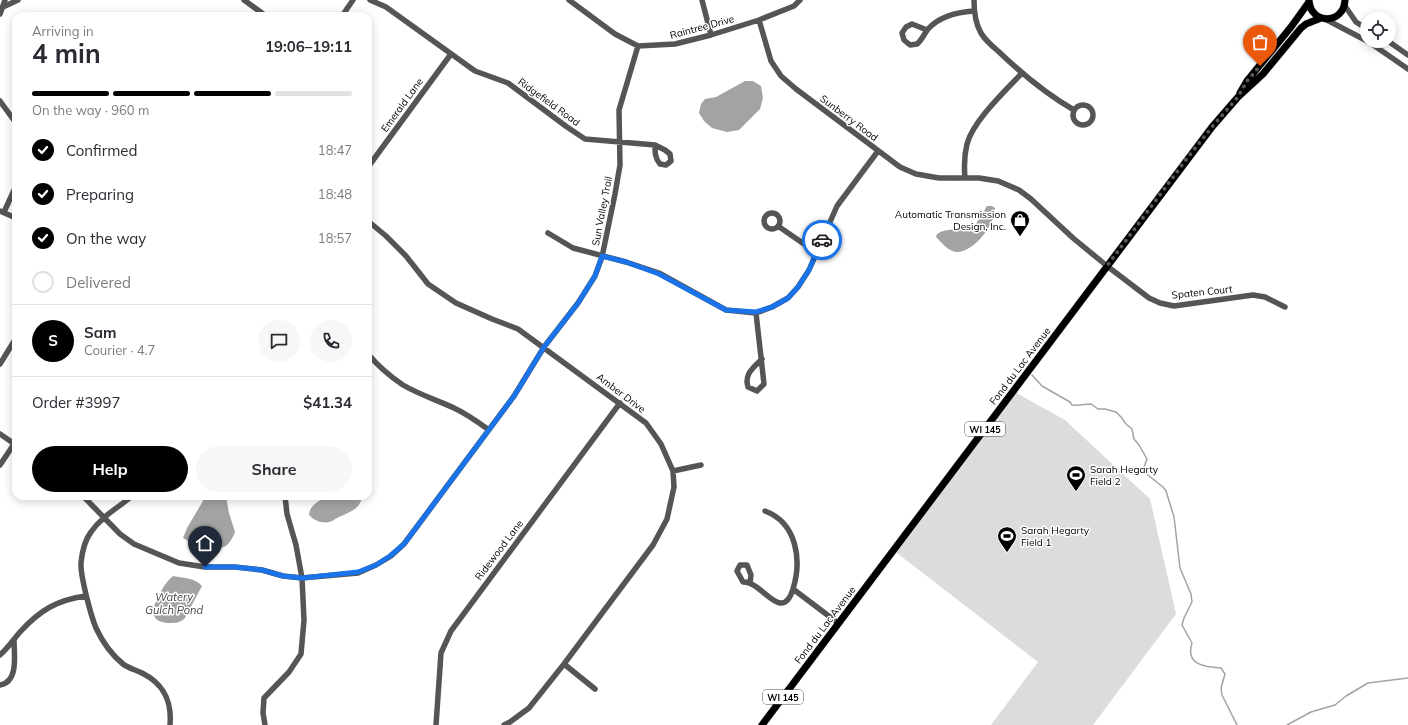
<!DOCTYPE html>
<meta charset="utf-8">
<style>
body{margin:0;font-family:Mulish,sans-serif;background:#f7f7f7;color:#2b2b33;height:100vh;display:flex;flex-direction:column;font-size:15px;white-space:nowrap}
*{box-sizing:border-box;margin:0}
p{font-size:13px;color:#7c7c81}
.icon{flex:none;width:22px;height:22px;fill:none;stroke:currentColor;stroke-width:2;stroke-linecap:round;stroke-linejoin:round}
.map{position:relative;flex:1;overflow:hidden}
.sheet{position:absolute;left:12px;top:12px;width:360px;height:488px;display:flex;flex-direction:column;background:#fff;border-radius:12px;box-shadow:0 2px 10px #0003}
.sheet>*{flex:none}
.tools{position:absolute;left:1360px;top:12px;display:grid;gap:8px}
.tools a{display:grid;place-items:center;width:36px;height:36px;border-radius:50%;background:#fff;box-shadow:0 2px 10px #0003;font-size:20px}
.pin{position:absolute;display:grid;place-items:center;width:34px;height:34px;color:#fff;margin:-41px -17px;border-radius:50% 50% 50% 0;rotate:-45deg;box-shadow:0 0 4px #0007}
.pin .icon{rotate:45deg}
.courier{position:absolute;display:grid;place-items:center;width:40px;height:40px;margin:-20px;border:3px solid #1a73e8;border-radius:50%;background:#fff;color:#222;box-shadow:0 1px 5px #0007}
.overview em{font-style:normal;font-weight:700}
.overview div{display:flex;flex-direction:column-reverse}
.overview{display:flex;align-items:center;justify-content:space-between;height:68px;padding:0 20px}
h1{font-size:26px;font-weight:700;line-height:30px}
.bar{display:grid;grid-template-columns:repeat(4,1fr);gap:6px 4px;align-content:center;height:48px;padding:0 20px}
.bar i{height:5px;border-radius:3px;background:#e1e1e2}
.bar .on{background:#000}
.bar p{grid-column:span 4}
.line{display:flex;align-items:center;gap:10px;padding:0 20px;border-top:1px solid #e1e1e2}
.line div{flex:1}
.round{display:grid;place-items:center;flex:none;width:42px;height:42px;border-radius:21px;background:#f7f7f7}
ol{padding:0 20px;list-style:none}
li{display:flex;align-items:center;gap:12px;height:44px}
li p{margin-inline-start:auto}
li .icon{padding:4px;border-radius:50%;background:#000;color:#fff;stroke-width:4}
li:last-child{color:#7c7c81}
li i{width:22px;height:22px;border:2px solid #e1e1e2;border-radius:50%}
.primary-button{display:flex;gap:8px;margin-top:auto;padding:8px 20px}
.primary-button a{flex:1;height:46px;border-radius:24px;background:#000;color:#fff;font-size:16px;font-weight:700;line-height:46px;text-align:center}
.primary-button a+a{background:#f7f7f7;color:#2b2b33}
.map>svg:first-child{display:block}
</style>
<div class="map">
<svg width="1408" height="725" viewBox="0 0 1408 725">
<rect width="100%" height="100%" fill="#fff"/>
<path fill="#dcdcdc" d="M1013,391L1065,420L1150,499L1176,614L1093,725H991L1038,662L893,550Z"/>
<path fill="#a3a3a3" d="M745,81H753L761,86L763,98L760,109L739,130L727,132L712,128L704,121L699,113L701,104L705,99L716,97Z
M987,206H992L995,208C995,224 974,253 956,252C948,251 942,243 936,237L937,234C947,227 962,231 974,227Z
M203,496H226L229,513L235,532C233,537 229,545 224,547C215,551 190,543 183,538L187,528L203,501Z
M329,496H362C361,510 347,513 337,518C335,519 331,522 329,522C321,524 314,520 309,515C310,504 320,500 329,496Z
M173,576C184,578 195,578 202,586L185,618C180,623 175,623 168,623C147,622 153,606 160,593C164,586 167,581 173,576Z"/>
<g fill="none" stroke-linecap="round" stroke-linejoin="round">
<path stroke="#a3a3a3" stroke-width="1.5" d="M1032,375L1042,386L1070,402L1072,405C1079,406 1085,404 1091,404L1098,409H1105L1116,412L1121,417L1126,424L1132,429L1134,439L1139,445L1147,459L1143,470L1144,472L1163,487L1166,491L1174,517L1180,568L1191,594L1192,602L1184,618L1182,625L1192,643C1185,665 1205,667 1221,668L1225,674L1221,688L1222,695L1237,725
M1287,725L1311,712L1335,705L1346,696L1368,683L1408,678"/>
<defs>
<path id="major" d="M1309,0C1310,25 1344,25 1345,0
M1240,93L1247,81L1291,27L1309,2
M762,725L1212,127L1238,97L1263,74L1301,28L1306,24L1321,18"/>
</defs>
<use href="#major" stroke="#dbdbdb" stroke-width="8"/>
<path stroke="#555" stroke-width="5.5" d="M244,0L266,16
M370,0L386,7L475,71L508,83L567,127L585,139L655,145L665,150L670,154L671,161L666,165L660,164C655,158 655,153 655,145
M569,0L615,34L638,46L675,44L711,35L759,20L794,6L800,0
M702,0L711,35
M974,0C974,12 975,23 981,33C985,40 992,46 998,51C1021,73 1046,94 1074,110
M1345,6L1356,22L1367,29
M3,7L18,0
M0,14L5,0
M342,16L353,0
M1325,19L1369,42L1408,69
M759,20L771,61L781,76L796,89L900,167L916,174L939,178H979L998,181L1019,190L1031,199L1073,238L1107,266L1149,298L1160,303L1174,306L1253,295L1265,297L1285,307
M927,30L912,24L906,27L902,33L904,40L910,45L917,44C922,40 924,34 928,29C939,17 958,12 974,11
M1388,41L1408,55
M0,101L16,123
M1073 115a10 10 0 1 1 20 0a10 10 0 1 1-20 0Z
M368,167L451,54
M965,178C964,167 964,156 967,144C973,121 1005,91 1022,73
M0,211L16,218
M4,212L16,186
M764 221a8 8 0 1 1 16 0a8 8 0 1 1-16 0Z
M368,221L386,236L406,256L428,284L456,303L492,319L518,329L646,423L661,444L673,471L674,487L667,519L653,545L564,664L529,708L510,722L504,725
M778,226L804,244L817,251
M548,233L573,248L626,262L659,273L726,310L756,313L772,307L788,298L798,287L809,270L837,206L878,151
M756,313L764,384L757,391L748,387C744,374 753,368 762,359
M368,354C378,366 391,377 403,385C420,395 437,400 454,408C467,414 478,422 489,430
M0,364L16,338
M0,434L16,445
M0,465L14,444
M673,471L701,465
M83,496L120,534L134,544L179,563L205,567H235L262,570L283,576L302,578L358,573L376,565L391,556L404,544L514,396L544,347L578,303L595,276L602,257L615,194L620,165L619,110L638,46
M132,496C118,508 102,516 91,532C85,540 82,552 81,563C80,575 91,616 96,628C102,641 112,655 123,664C128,668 136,670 142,673C164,684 172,701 170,725
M765,511C797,523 802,560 793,589L838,623
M750,583L751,575L747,565H740L737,571L743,582C745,582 747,582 749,583C764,587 783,622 793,589
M0,655C8,648 13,640 20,632C40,610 57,600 86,596
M564,664L595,689
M0,685C19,682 14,654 14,640
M265,725L263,713L264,698L289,672L301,654L304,620L302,578L296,545L287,514L285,496
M436,725L441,653L451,631L620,403"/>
<use href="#major" stroke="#000" stroke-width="7"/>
</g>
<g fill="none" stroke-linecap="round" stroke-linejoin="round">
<path stroke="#595959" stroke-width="4" stroke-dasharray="0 7.2" d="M822,240L837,206L878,151C898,166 915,178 941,178C960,179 981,176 999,182C1029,192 1049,216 1071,237C1082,247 1095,256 1107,266L1188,157L1212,127L1238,97L1247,81L1260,66"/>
<path stroke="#1a73e8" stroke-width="5" d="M205,567H235L262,570L283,576L302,578L358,572L376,565L390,556L404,544L514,396L544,347L578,303L595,276L602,256L626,262L659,274L726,310L756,312L772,307L788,298L798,287L809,270L822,240"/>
</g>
<defs>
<symbol id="shop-pin" viewBox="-11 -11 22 30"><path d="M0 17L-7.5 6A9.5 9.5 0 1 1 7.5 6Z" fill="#000" stroke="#fff"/><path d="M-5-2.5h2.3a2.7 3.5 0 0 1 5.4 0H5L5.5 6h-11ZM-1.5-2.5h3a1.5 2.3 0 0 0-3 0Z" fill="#fff"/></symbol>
<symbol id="stadium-pin" viewBox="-11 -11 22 30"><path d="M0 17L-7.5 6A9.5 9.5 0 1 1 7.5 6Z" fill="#000" stroke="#fff"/><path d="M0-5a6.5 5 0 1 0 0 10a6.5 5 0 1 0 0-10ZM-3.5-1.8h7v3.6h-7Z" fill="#fff"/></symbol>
</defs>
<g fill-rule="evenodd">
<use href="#shop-pin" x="1009" y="209" width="22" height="30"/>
<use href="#stadium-pin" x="1065" y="464" width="22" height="30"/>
<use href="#stadium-pin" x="996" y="525" width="22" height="30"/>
</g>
<g text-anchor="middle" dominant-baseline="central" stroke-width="3" stroke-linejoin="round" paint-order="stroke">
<g fill="#fff" stroke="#4c4c4c" stroke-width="1">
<rect x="965" y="422" width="40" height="14" rx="3"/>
<rect x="763" y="690" width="40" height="14" rx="3"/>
</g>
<g font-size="9" font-weight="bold" fill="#000">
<text x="985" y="429">WI 145</text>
<text x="783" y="697">WI 145</text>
</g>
<g font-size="10" fill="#000" stroke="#fff">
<text transform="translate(702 27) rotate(-15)">Raintree Drive</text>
<text transform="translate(549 102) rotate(36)">Ridgefield Road</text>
<text transform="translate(402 105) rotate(-54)">Emerald Lane</text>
<text transform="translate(849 118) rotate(37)">Sunberry Road</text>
<text transform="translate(602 211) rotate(-79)">Sun Valley Trail</text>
<text transform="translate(1202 292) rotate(-6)">Spaten Court</text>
<text transform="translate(1020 366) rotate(-53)">Fond du Lac Avenue</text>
<text transform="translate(621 393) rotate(37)">Amber Drive</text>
<text transform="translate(499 550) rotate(-53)">Ridewood Lane</text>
<text transform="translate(825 625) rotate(-53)">Fond du Lac Avenue</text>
</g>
<g font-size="10" fill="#000" stroke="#fff" text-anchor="start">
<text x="1006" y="214" text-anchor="end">Automatic Transmission<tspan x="1006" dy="12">Design, Inc.</tspan></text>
<text x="1090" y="469">Sarah Hegarty<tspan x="1090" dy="12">Field 2</tspan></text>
<text x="1021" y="530">Sarah Hegarty<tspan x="1021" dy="12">Field 1</tspan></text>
</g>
<g font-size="11" font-style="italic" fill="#444" stroke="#fff">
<text x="174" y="597">Watery<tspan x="174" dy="13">Gulch Pond</tspan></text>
</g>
</g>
</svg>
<div class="tools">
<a><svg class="icon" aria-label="locate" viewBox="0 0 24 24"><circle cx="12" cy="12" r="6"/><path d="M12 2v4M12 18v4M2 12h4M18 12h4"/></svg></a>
</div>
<div class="pin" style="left:1260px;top:66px;background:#ea580c"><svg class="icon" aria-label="bag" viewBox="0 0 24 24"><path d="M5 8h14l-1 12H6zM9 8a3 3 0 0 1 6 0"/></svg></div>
<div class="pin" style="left:205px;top:567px;background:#1f2937"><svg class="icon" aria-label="home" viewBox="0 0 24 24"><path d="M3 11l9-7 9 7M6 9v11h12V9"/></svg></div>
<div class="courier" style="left:822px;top:240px"><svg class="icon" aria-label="car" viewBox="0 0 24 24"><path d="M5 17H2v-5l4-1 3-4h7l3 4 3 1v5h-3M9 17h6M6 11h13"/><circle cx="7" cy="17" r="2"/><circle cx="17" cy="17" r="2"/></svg></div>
<section class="sheet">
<div class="overview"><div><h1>4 min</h1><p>Arriving in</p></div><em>19:06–19:11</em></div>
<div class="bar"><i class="on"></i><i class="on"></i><i class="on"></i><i></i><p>On the way · 960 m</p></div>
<ol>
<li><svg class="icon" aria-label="check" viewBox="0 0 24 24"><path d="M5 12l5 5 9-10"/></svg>Confirmed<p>18:47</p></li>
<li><svg class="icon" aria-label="check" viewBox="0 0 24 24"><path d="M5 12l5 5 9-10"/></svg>Preparing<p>18:48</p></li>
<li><svg class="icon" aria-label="check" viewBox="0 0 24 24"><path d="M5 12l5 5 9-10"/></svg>On the way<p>18:57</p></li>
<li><i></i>Delivered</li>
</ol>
<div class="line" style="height:72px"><b class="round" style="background:#000;color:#fff">S</b><div><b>Sam</b><p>Courier · 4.7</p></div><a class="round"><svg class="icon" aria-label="chat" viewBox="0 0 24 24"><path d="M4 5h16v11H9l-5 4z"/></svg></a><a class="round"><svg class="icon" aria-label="phone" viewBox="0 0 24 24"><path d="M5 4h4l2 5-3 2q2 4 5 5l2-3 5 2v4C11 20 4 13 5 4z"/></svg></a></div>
<div class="line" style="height:52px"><div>Order #3997</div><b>$41.34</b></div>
<div class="primary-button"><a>Help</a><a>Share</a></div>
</section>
</div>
